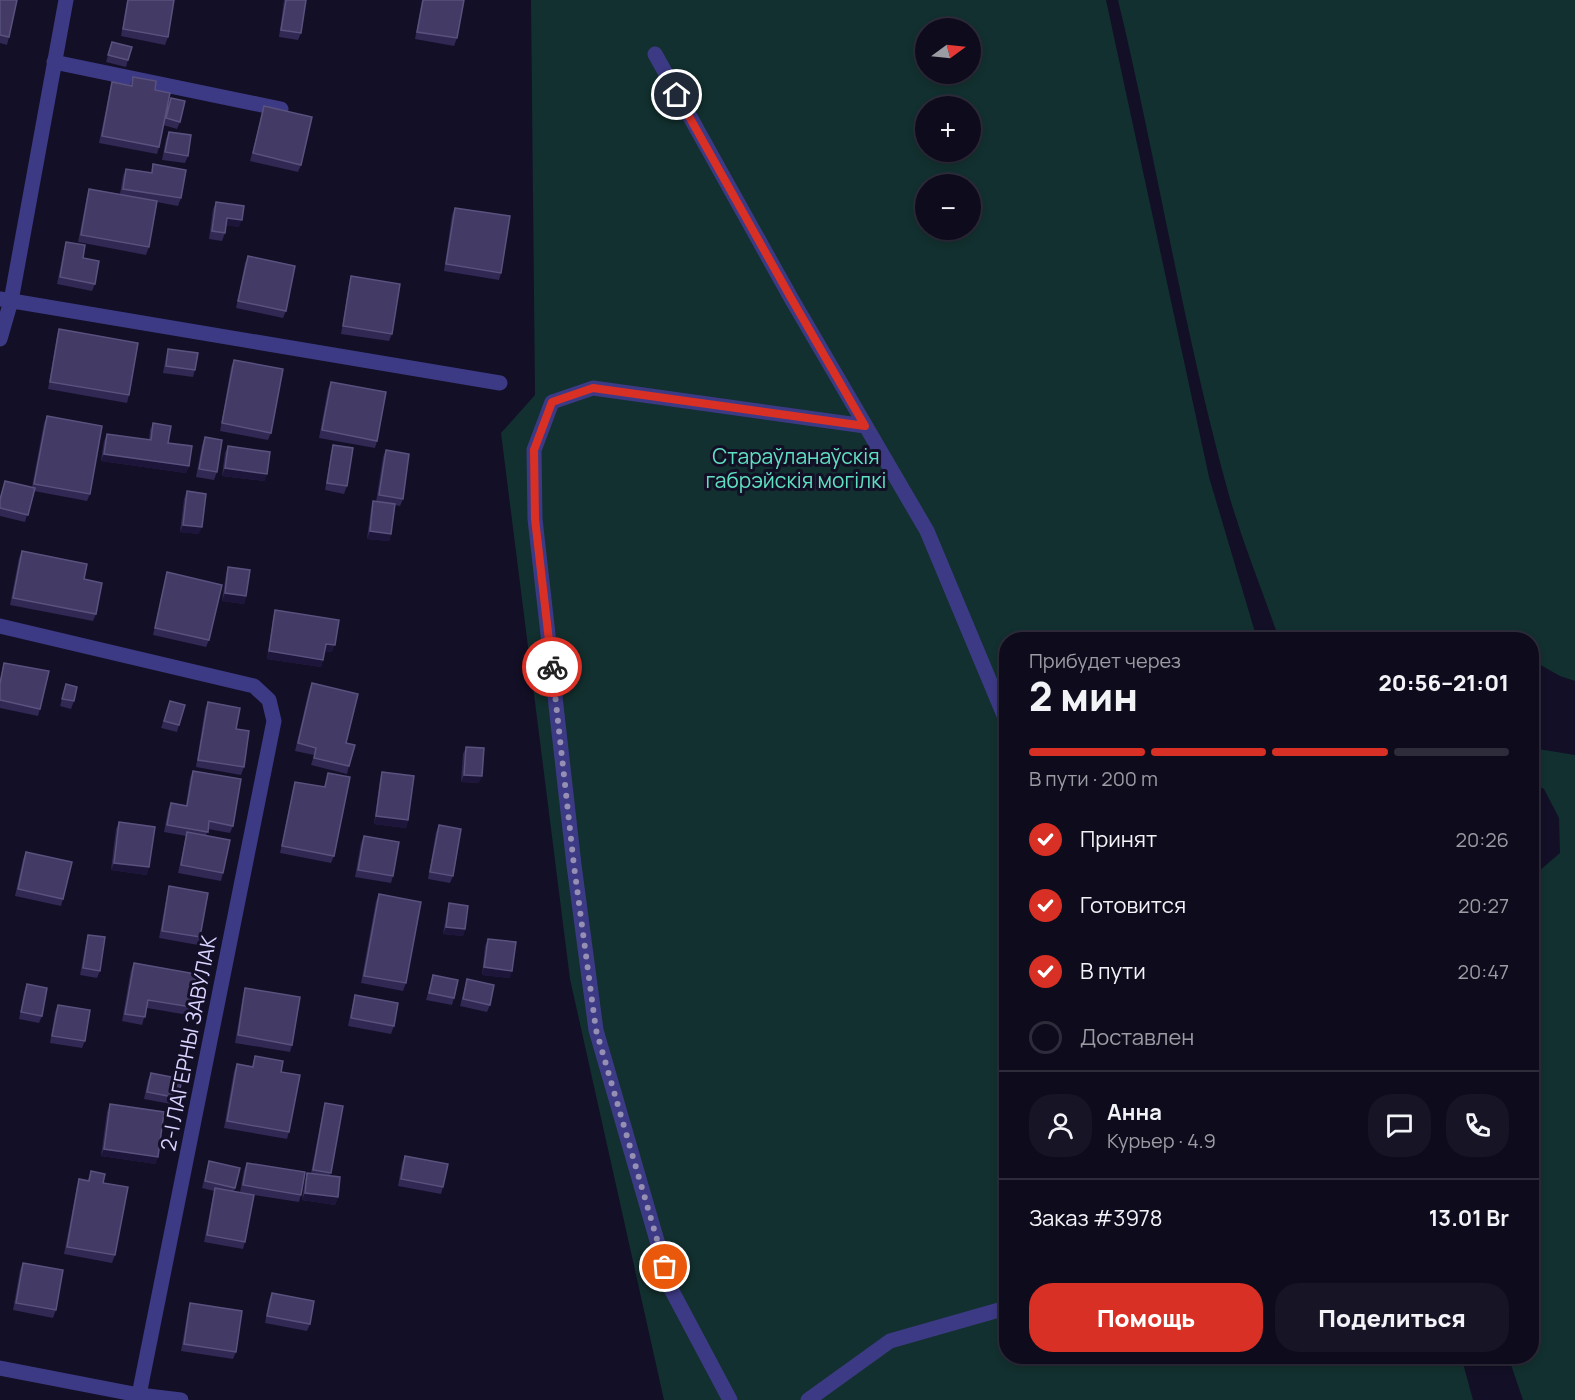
<!DOCTYPE html>
<html lang="ru">
<meta charset="utf-8">
<style>
body{margin:0;font-family:Manrope,sans-serif;background:#171425;color:#f1f3f6;height:100vh;display:flex;flex-direction:column;font-size:22px;white-space:nowrap}
*{box-sizing:border-box;margin:0}
p{font-size:20px;color:#9b9ba3}
.icon{flex:none;width:33px;height:33px;fill:none;stroke:currentColor;stroke-width:2;stroke-linecap:round;stroke-linejoin:round}
.map{position:relative;flex:1;overflow:hidden}
.side{position:absolute;left:999px;top:632px;width:540px;height:732px;display:flex;flex-direction:column;background:#0e0b1c;border-radius:24px;box-shadow:0 3px 9px #0003,0 0 0 2px #2e2b3b}
.side>*{flex:none}
.needle{width:39px;rotate:75deg}
.controls{position:absolute;left:915px;top:18px;display:grid;gap:12px}
.controls a{display:grid;place-items:center;width:66px;height:66px;border-radius:50%;background:#0e0b1c;box-shadow:0 3px 9px #0003,0 0 0 2px #2e2b3b;font-size:30px}
.pin{position:absolute;display:grid;place-items:center;width:51px;height:51px;color:#fff;margin:-26px;border:3px solid #fff;border-radius:50%;box-shadow:0 2px 6px #0007}
.courier{position:absolute;display:grid;place-items:center;width:60px;height:60px;margin:-30px;border:4px solid #d93025;border-radius:50%;background:#fff;color:#222;box-shadow:0 2px 8px #0007}
.headline em{font-style:normal;font-weight:800}
.headline div{display:flex;flex-direction:column-reverse}
.headline{display:flex;align-items:center;justify-content:space-between;height:102px;padding:0 30px}
h1{font-size:39px;font-weight:800;line-height:45px}
.bar{display:grid;grid-template-columns:repeat(4,1fr);gap:9px 6px;align-content:center;height:72px;padding:0 30px}
.bar i{height:8px;border-radius:4px;background:#2e2b3b}
.bar .current{background:#d93025}
.bar p{grid-column:span 4}
.line{display:flex;align-items:center;gap:15px;padding:0 30px;border-top:2px solid #2e2b3b}
.line div{flex:1}
.round{display:grid;place-items:center;flex:none;width:63px;height:63px;border-radius:24px;background:#171425}
ol{padding:0 30px;list-style:none}
li{display:flex;align-items:center;gap:18px;height:66px}
li p{margin-inline-start:auto}
li .icon{padding:6px;border-radius:50%;background:#d93025;color:#fff;stroke-width:4}
li:last-child{color:#9b9ba3}
li i{width:33px;height:33px;border:3px solid #2e2b3b;border-radius:50%}
.cta{display:flex;gap:12px;margin-top:auto;padding:12px 30px}
.cta a{flex:1;height:69px;border-radius:24px;background:#d93025;color:#fff;font-size:24px;font-weight:800;line-height:69px;text-align:center}
.cta a+a{background:#171425;color:#f1f3f6}
.map>svg:first-child{display:block}
</style>
<div class="map">
<svg width="1575" height="1400" viewBox="0 0 1575 1400">
<rect width="100%" height="100%" fill="#130f26"/>
<path fill="#12302f" fill-rule="evenodd" d="M531,0H1106L1209,477L1257,639H1006V1356H1461L1473,1400H664L570,979L501,433L535,395ZM926,28H970V74H926ZM926,106H970V152H926ZM926,184H970V230H926Z
M1118,0H1575V681L1560,676L1537,663H1532V639H1279C1262,589 1241,539 1227,488C1183,327 1157,162 1118,0Z
M1532,748L1575,755V1400H1523L1508,1356H1532V877L1560,853L1559,818L1544,789L1532,783Z"/>
<g fill="none" stroke-linecap="round" stroke-linejoin="round">
<path stroke="#3d3a85" stroke-width="15" d="M655,54L791,298L927,531L1006,720
M54,62L281,109
M0,299L500,383
M0,339L11,301L66,0
M0,626L254,686L269,700L274,721L139,1395
M0,1368L139,1395L181,1400
M730,1400L671,1289L596,1030L574,865L535,519L534,450L552,402L593,388L865,426
M808,1400L890,1341L1006,1308"/>
</g>
<path fill="#312854" d="M0,0L9,37L7,45L0,43Z
M127,0H174L168,37L165,45L121,36Z
M284,0H306L301,33L298,40L279,37Z
M422,0H464L457,38L454,46L415,39Z
M112,42L128,60L126,67L106,62Z
M133,77L155,90L164,122L171,98L180,122L177,129L163,125L159,147L157,154L99,143L110,89L112,82L130,85Z
M264,106L301,165L298,172L250,161Z
M169,132L188,156L185,163L162,160L166,139Z
M153,164L181,198L178,206L157,202L149,247L146,255L78,242L87,196L89,189L120,194L123,176L126,169L151,172Z
M216,202L239,227L226,225L225,233L222,241L209,239L213,209Z
M455,208L501,273L499,280L444,271L452,215Z
M66,242L83,258L95,284L92,291L57,284L64,249Z
M248,256L286,311L283,318L236,308L245,263Z
M351,276L392,334L389,341L341,334L349,283Z
M59,329L129,395L127,403L48,389L57,336Z
M168,349L195,370L193,377L163,373L166,356Z
M234,360L271,433L268,440L220,431L231,367Z
M331,382L377,441L375,448L319,438L328,389Z
M47,416L90,494L87,501L34,491L25,522L0,516V496L5,481L32,487L44,423Z
M153,423L189,466L186,473L101,461L104,441L107,434L149,440L150,430Z
M205,437L217,472L214,480L196,477L202,445Z
M333,445L347,486L344,494L325,490L331,452Z
M228,446L265,481L222,476L225,453Z
M386,450L403,499L400,506L395,505L391,534L389,541L367,539L371,509L373,501L376,502L383,457Z
M187,491L199,534L180,532L184,499Z
M22,551L84,579L96,614L93,621L10,605L19,558Z
M228,567L246,596L244,604L222,601L226,574Z
M167,572L209,640L206,647L153,635L165,580Z
M275,610L332,652L325,651L323,660L321,667L267,659L273,618Z
M4,663L40,709L38,716L0,708V679Z
M312,683L346,743L349,766L347,774L311,765L314,755L295,751L309,690Z
M66,684L74,701L71,709L60,706Z
M170,701L179,725L177,732L161,728Z
M208,702L236,729L244,767L241,775L196,767L205,709Z
M466,747L479,783L461,782L463,754Z
M193,771L233,826L230,833L208,829L206,836L223,873L221,881L178,873L186,836L164,832L168,810L171,803L186,805L190,778Z
M382,772L408,820L406,828L374,824L380,779Z
M328,773L334,856L331,863L280,853L293,789L295,782L324,787Z
M119,822L147,875L111,870L116,829Z
M439,825L453,876L450,883L428,879L436,832Z
M364,836L393,876L391,883L355,877L361,843Z
M26,852L63,899L61,906L15,896L23,859Z
M169,886L200,937L198,945L159,938L167,894Z
M379,894L406,983L403,991L361,983L376,901Z
M449,903L465,929L463,936L443,934L447,911Z
M88,935L100,971L97,978L80,975L86,942Z
M488,939L510,978L482,975L485,946Z
M134,963L191,1007L188,1015L147,1008L142,1025L122,1021L131,970Z
M433,975L454,998L452,1005L426,1000Z
M467,979L490,1005L487,1012L460,1006Z
M27,984L42,1016L39,1023L19,1019L24,992Z
M245,988L292,1045L290,1052L235,1043L243,995Z
M355,995L394,1026L391,1034L348,1026L353,1002Z
M58,1005L85,1041L82,1048L50,1043L55,1012Z
M255,1056L289,1132L287,1139L224,1128L234,1071L237,1064L252,1066Z
M151,1073L178,1098L176,1105L144,1099L148,1080Z
M325,1103L331,1173L330,1175L338,1197L335,1205L302,1200L305,1180L307,1173H311L323,1110Z
M110,1104L156,1164L101,1156L107,1112Z
M405,1156L443,1187L441,1194L398,1186L402,1163Z
M209,1161L235,1188L234,1191L240,1192L244,1170L247,1163L301,1195L299,1202L254,1195L245,1242L243,1249L204,1242L214,1191L202,1188Z
M91,1171L103,1183L115,1255L112,1263L64,1254L77,1186L79,1179L88,1180Z
M23,1263L56,1310L53,1318L13,1310L20,1270Z
M272,1293L310,1324L307,1331L265,1323L269,1300Z
M190,1303L236,1352L233,1359L181,1351L188,1310Z"/>
<path fill="#1d163a" d="M227,218L242,220L239,227L224,225Z
M104,454L189,466L186,473L101,461Z
M225,468L267,474L265,481L222,476Z
M183,525L202,527L199,534L180,532Z
M370,531L391,534L389,541L367,539Z
M225,593L246,596L244,604L222,601Z
M326,644L335,645L332,652L323,651Z
M269,651L323,660L321,667L267,659Z
M464,775L482,776L479,783L461,782Z
M376,816L408,820L406,828L374,824Z
M114,863L149,867L147,875L111,870Z
M446,927L465,929L463,936L443,934Z
M484,967L512,971L510,978L482,975Z
M104,1149L158,1157L156,1164L101,1156Z
M305,1193L338,1197L335,1205L302,1200Z"/>
<path fill="#433a66" stroke="#5a527e" stroke-width="1.5" d="M0,0H17L9,37L0,35Z
M128,0H174L168,37L123,29Z
M286,0H306L301,33L281,30Z
M423,0H464L457,38L417,32Z
M112,42L132,47L128,60L108,55Z
M133,77L156,81L155,90L170,93L159,147L102,136L112,82L132,86Z
M171,98L185,101L180,122L166,118Z
M264,106L312,117L301,165L253,153Z
M169,132L191,135L188,156L165,152Z
M153,164L186,170L181,198L123,189L126,169L152,173Z
M89,189L157,201L149,247L81,235Z
M216,202L244,206L242,220L227,218L225,233L212,231Z
M455,208L510,216L501,273L446,264Z
M66,242L85,245L83,258L99,261L95,284L60,277Z
M248,256L295,266L286,311L238,301Z
M351,276L400,284L392,334L343,326Z
M59,329L138,343L129,395L50,382Z
M168,349L198,353L195,370L166,366Z
M234,360L283,369L271,433L222,423Z
M331,382L386,392L377,441L322,430Z
M47,416L102,426L90,494L34,484Z
M153,423L171,426L168,443L192,446L189,466L104,454L107,434L151,440Z
M205,437L222,440L217,472L199,469Z
M333,445L353,448L347,486L327,483Z
M228,446L270,452L267,474L225,468Z
M386,450L409,454L403,499L379,495Z
M5,481L35,488L28,515L0,508V500Z
M187,491L206,494L202,527L183,525Z
M373,501L395,504L391,534L370,531Z
M22,551L87,564L84,579L102,583L96,614L13,598Z
M228,567L250,570L246,596L225,593Z
M167,572L222,585L209,640L155,628Z
M275,610L339,620L335,645L326,644L323,660L269,651Z
M4,663L49,671L40,709L0,700V684Z
M312,683L358,694L346,743L355,745L349,766L314,758L316,748L298,743Z
M66,684L77,687L74,701L62,699Z
M170,701L185,705L179,725L164,721Z
M208,702L240,708L236,729L249,731L244,767L198,760Z
M466,747L484,748L482,776L464,775Z
M193,771L241,779L233,826L209,821L208,832L167,825L171,803L187,806Z
M382,772L414,776L408,820L376,816Z
M328,773L350,777L334,856L282,846L295,782L325,787Z
M119,822L155,827L149,867L114,863Z
M439,825L461,829L453,876L430,872Z
M187,832L230,840L223,873L181,865Z
M364,836L399,842L393,876L358,870Z
M26,852L72,862L63,899L18,889Z
M169,886L208,893L200,937L162,931Z
M379,894L421,902L406,983L364,976Z
M449,903L468,906L465,929L446,927Z
M88,935L105,937L100,971L83,968Z
M488,939L516,942L512,971L484,967Z
M134,963L196,974L191,1007L148,1000L145,1017L125,1014Z
M433,975L458,980L454,998L429,993Z
M467,979L494,985L490,1005L463,999Z
M27,984L47,988L42,1016L21,1012Z
M245,988L300,997L292,1045L238,1035Z
M355,995L398,1003L394,1026L351,1018Z
M58,1005L90,1010L85,1041L52,1036Z
M255,1056L283,1061L281,1072L300,1075L289,1132L227,1121L237,1064L253,1067Z
M151,1073L182,1079L178,1098L147,1092Z
M325,1103L343,1106L331,1173L313,1170Z
M110,1104L164,1112L158,1157L104,1149Z
M405,1156L448,1164L443,1187L401,1179Z
M209,1161L240,1168L235,1188L205,1181Z
M247,1163L305,1172L301,1195L243,1185Z
M91,1171L105,1174L103,1183L128,1187L115,1255L67,1247L79,1179L89,1181Z
M307,1173L340,1177L338,1197L305,1193Z
M215,1188L254,1195L245,1242L207,1235Z
M23,1263L63,1270L56,1310L16,1303Z
M272,1293L314,1301L310,1324L267,1316Z
M190,1303L242,1311L236,1352L184,1344Z"/>
<g fill="none" stroke-linecap="round" stroke-linejoin="round">
<path stroke="#948fb3" stroke-width="6" stroke-dasharray="0 10.8" d="M552,667L574,866L596,1030L665,1267"/>
<path stroke="#d93025" stroke-width="8" d="M552,667L535,519L534,450L552,402L593,388L865,426L791,298L677,95"/>
</g>
<g text-anchor="middle" dominant-baseline="central" stroke-width="6" stroke-linejoin="round" paint-order="stroke">
<g font-size="21" fill="#5fe0c0" stroke="#130f26">
<text x="796" y="456">Стараўланаўскія<tspan x="796" dy="24">габрэйскія могілкі</tspan></text>
</g>
<g font-size="21" fill="#d9d4ff" stroke="#130f26">
<text transform="translate(188 1043) rotate(-79)">2-І ЛАГЕРНЫ ЗАВУЛАК</text>
</g>
</g>
</svg>
<div class="controls">
<a><svg class="needle" viewBox="-14 -14 28 28"><path d="M0-13l5 13h-10z" fill="#e53935"/><path d="M0 13l5-13h-10z" fill="#9b9ba3"/></svg></a>
<a>+</a>
<a>−</a>
</div>
<div class="pin" style="left:665px;top:1267px;background:#ea580c"><svg class="icon" aria-label="bag" viewBox="0 0 24 24"><path d="M5 8h14l-1 12H6zM9 8a3 3 0 0 1 6 0"/></svg></div>
<div class="pin" style="left:677px;top:95px;background:#1f2937"><svg class="icon" aria-label="home" viewBox="0 0 24 24"><path d="M3 11l9-7 9 7M6 9v11h12V9"/></svg></div>
<div class="courier" style="left:552px;top:667px"><svg class="icon" aria-label="bike" viewBox="0 0 24 24"><circle cx="6" cy="16" r="4"/><circle cx="18" cy="16" r="4"/><path d="M6 16l4-8h5l3 8M10 8l3 8H6M13 5h3"/></svg></div>
<section class="side">
<div class="headline"><div><h1>2 мин</h1><p>Прибудет через</p></div><em>20:56–21:01</em></div>
<div class="bar"><i class="current"></i><i class="current"></i><i class="current"></i><i></i><p>В пути · 200 m</p></div>
<ol>
<li><svg class="icon" aria-label="check" viewBox="0 0 24 24"><path d="M5 12l5 5 9-10"/></svg>Принят<p>20:26</p></li>
<li><svg class="icon" aria-label="check" viewBox="0 0 24 24"><path d="M5 12l5 5 9-10"/></svg>Готовится<p>20:27</p></li>
<li><svg class="icon" aria-label="check" viewBox="0 0 24 24"><path d="M5 12l5 5 9-10"/></svg>В пути<p>20:47</p></li>
<li><i></i>Доставлен</li>
</ol>
<div class="line" style="height:108px"><a class="round"><svg class="icon" aria-label="person" viewBox="0 0 24 24"><circle cx="12" cy="8" r="4"/><path d="M4 21q1-7 8-7t8 7"/></svg></a><div><b>Анна</b><p>Курьер · 4.9</p></div><a class="round"><svg class="icon" aria-label="chat" viewBox="0 0 24 24"><path d="M4 5h16v11H9l-5 4z"/></svg></a><a class="round"><svg class="icon" aria-label="phone" viewBox="0 0 24 24"><path d="M5 4h4l2 5-3 2q2 4 5 5l2-3 5 2v4C11 20 4 13 5 4z"/></svg></a></div>
<div class="line" style="height:78px"><div>Заказ #3978</div><b>13.01 Br</b></div>
<div class="cta"><a>Помощь</a><a>Поделиться</a></div>
</section>
</div>
